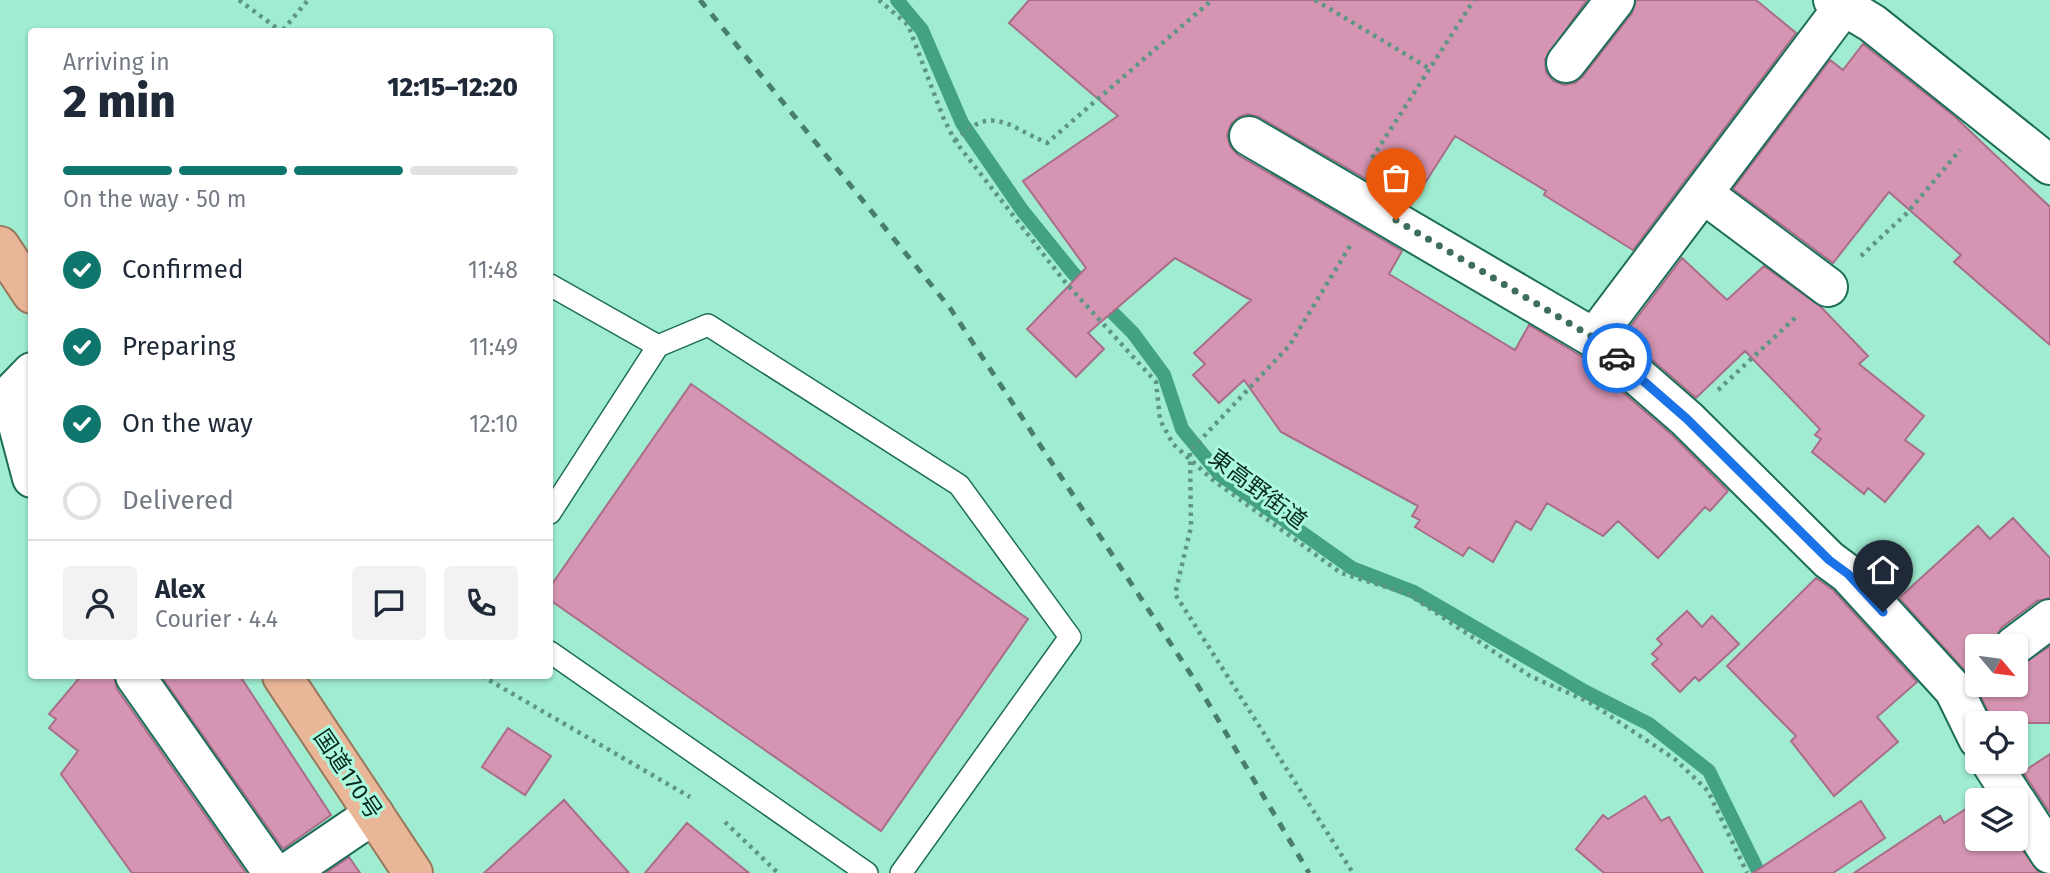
<!DOCTYPE html>
<meta charset="utf-8">
<style>
body{margin:0;font-family:"Fira Sans","Noto Sans JP",sans-serif;background:#f2f2f3;color:#1f2937;height:100vh;display:flex;flex-direction:column;font-size:26px;white-space:nowrap}
*{box-sizing:border-box;margin:0}
p{font-size:23px;color:#747a83}
.icon{flex:none;width:38px;height:38px;fill:none;stroke:currentColor;stroke-width:2;stroke-linecap:round;stroke-linejoin:round}
.map{position:relative;flex:1;overflow:hidden}
.details{position:absolute;left:28px;top:28px;width:525px;height:651px;display:flex;flex-direction:column;background:#fff;border-radius:7px;box-shadow:0 2px 5px #0004}
.details>*{flex:none}
.needle{width:46px;rotate:119deg}
.controls{position:absolute;left:1965px;top:634px;display:grid;gap:14px}
.controls a{display:grid;place-items:center;width:63px;height:63px;border-radius:7px;background:#fff;box-shadow:0 2px 5px #0004;font-size:35px}
.pin{position:absolute;display:grid;place-items:center;width:60px;height:60px;color:#fff;margin:-72px -30px;border-radius:50% 50% 50% 0;rotate:-45deg;box-shadow:0 0 7px #0007}
.pin .icon{rotate:45deg}
.courier{position:absolute;display:grid;place-items:center;width:70px;height:70px;margin:-35px;border:5px solid #1a73e8;border-radius:50%;background:#fff;color:#222;box-shadow:0 2px 9px #0007}
.headline em{font-style:normal;font-weight:800}
.headline div{display:flex;flex-direction:column-reverse}
.headline{display:flex;align-items:center;justify-content:space-between;height:119px;padding:0 35px}
h1{font-size:46px;font-weight:800;line-height:52px}
.bar{display:grid;grid-template-columns:repeat(4,1fr);gap:10px 7px;align-content:center;height:84px;padding:0 35px}
.bar i{height:9px;border-radius:5px;background:#e0e1e3}
.bar .current{background:#0f766e}
.bar p{grid-column:span 4}
.line{display:flex;align-items:center;gap:18px;padding:0 35px;border-top:2px solid #e0e1e3}
.line div{flex:1}
.round{display:grid;place-items:center;flex:none;width:74px;height:74px;border-radius:7px;background:#f2f2f3}
ol{padding:0 35px;list-style:none}
li{display:flex;align-items:center;gap:21px;height:77px}
li p{margin-inline-start:auto}
li .icon{padding:7px;border-radius:50%;background:#0f766e;color:#fff;stroke-width:4}
li:last-child{color:#747a83}
li i{width:38px;height:38px;border:4px solid #e0e1e3;border-radius:50%}
.map>svg:first-child{display:block}
</style>
<div class="map">
<svg width="2050" height="873" viewBox="0 0 2050 873">
<rect width="100%" height="100%" fill="#9fecd0"/>
<g fill="none" stroke-linecap="round" stroke-linejoin="round">
<path stroke="#43a184" stroke-width="14" d="M897,0L922,30L962,123L1022,210L1073,273L1133,333L1164,375L1182,429L1219,474L1352,568L1414,592L1586,692L1649,724L1709,771L1759,873"/>
</g>
<path fill="#d595b2" stroke="#a96d8a" stroke-width="2" d="M1029,0H1587L1545,59L1546,72L1553,81L1564,85L1575,83L1583,76L1632,13L1636,0H1756L1796,33L1633,250L1544,195L1546,191L1455,136L1411,205L1259,117L1248,114L1239,117L1231,124L1227,135L1230,146L1238,155L1402,251L1389,274L1515,350L1529,325L1581,356L1672,435L1728,491L1710,511L1705,507L1658,558L1618,521L1603,536L1547,503L1531,530L1516,521L1493,562L1469,547L1463,556L1415,527L1420,520L1412,516L1418,506L1281,432L1244,380L1219,403L1193,375L1205,364L1194,353L1251,300L1175,258L1088,333L1104,349L1076,377L1027,329L1086,268L1023,181L1118,116L1009,23Z
M1863,44L1954,116L2050,207V345L1954,262L1961,255L1889,192L1833,263L1733,189L1830,60L1843,70Z
M1682,258L1727,300L1764,266L1821,307L1868,356L1859,364L1924,416L1905,440L1924,454L1885,502L1868,488L1864,494L1812,452L1821,439L1815,435L1820,429L1745,351L1696,398L1624,335Z
M691,384L1028,619L881,831L550,600V587Z
M2013,518L2050,558V598L2037,601L2001,628L1993,646H1978V684H2016V668L2050,646V723H1994L1970,676L1899,598L1978,526L1990,539Z
M1816,578L1833,590L1917,682L1877,717L1898,742L1834,796L1791,741L1796,736L1727,666Z
M1687,611L1702,627L1712,616L1739,644L1699,681L1695,677L1680,692L1652,664L1658,659L1652,654L1662,644L1657,639Z
M81,676H114L117,689L246,873H132L61,774L78,751L49,728L56,719L49,714Z
M161,676H240L331,815L283,849Z
M508,728L551,756L525,795L482,767Z
M2050,754V813L2023,772Z
M1645,796L1661,821L1669,817L1703,873H1604L1576,849L1603,815L1608,819Z
M564,800L629,873H484Z
M1861,801L1885,838L1833,873H1753Z
M1978,801V838H2014L2039,873H1854L1940,816L1944,823Z
M687,823L749,873H645Z
M349,857L360,873H326Z"/>
<g fill="none" stroke-linecap="round" stroke-linejoin="round">
<defs>
<path id="service" d="M550,285L658,346
M550,513L658,346L708,325L959,485L1070,637L901,873
M550,652L867,873"/>
<path id="minor" d="M1833,0L1872,23L2050,165
M1566,63L1615,0
M1249,136L1594,338L1687,419L1829,560L1848,574L1954,690L1978,739
M1705,195L1828,287
M1594,338L1843,7
M10,395L32,478
M0,405L32,372
M2014,646L2050,619
M135,676L273,873
M1990,761L2015,800
M2016,801L2050,854
M287,873L374,814"/>
<path id="trunk" d="M0,246L32,294
M282,676L413,873"/>
</defs>
<use href="#service" stroke="#1d6e58" stroke-width="24"/>
<use href="#minor" stroke="#1d6e58" stroke-width="42"/>
<use href="#trunk" stroke="#98795d" stroke-width="42"/>
<path stroke="#5d9682" stroke-width="4.5" stroke-dasharray="3.5 5" stroke-linecap="butt" d="M239,0L282,32
M879,0L908,25L943,117L955,141L1065,282L1156,382L1160,420L1173,444L1213,480L1341,573L1408,594L1530,676L1589,702L1676,760L1708,791L1747,873
M1315,0L1430,69
M283,30L308,0
M955,141C991,104 1006,125 1047,143L1212,0
M1372,158L1474,0
M1350,246L1289,346L1190,451L1191,527L1175,594L1353,873
M1861,256L1907,213L1960,150
M1718,390L1796,317
M482,676L690,797
M725,822L778,873"/>
<use href="#service" stroke="#fff" stroke-width="21"/>
<use href="#minor" stroke="#fff" stroke-width="38"/>
<use href="#trunk" stroke="#eab698" stroke-width="38"/>
<path stroke="#497d6c" stroke-width="5" stroke-dasharray="9 9" stroke-linecap="butt" d="M700,0L950,308L1194,679L1309,873"/>
</g>
<g fill="none" stroke-linecap="round" stroke-linejoin="round">
<path stroke="#3d6d5d" stroke-width="7" stroke-dasharray="0 12.6" d="M1396,220L1594,338L1617,358"/>
<path stroke="#1a73e8" stroke-width="9" d="M1617,358L1687,419L1829,560L1848,574L1883,612"/>
</g>
<g text-anchor="middle" dominant-baseline="central" stroke-width="6" stroke-linejoin="round" paint-order="stroke">
<g font-size="23" fill="#08291f" stroke="#acf9dd">
<text transform="translate(1258 489) rotate(37)">東高野街道</text>
<text transform="translate(348 774) rotate(56)">国道170号</text>
</g>
</g>
</svg>
<div class="controls">
<a><svg class="needle" viewBox="-14 -14 28 28"><path d="M0-13l5 13h-10z" fill="#e53935"/><path d="M0 13l5-13h-10z" fill="#747a83"/></svg></a>
<a><svg class="icon" aria-label="locate" viewBox="0 0 24 24"><circle cx="12" cy="12" r="6"/><path d="M12 2v4M12 18v4M2 12h4M18 12h4"/></svg></a>
<a><svg class="icon" aria-label="layers" viewBox="0 0 24 24"><path d="M12 4l9 5-9 5-9-5zM3 14l9 5 9-5"/></svg></a>
</div>
<div class="pin" style="left:1396px;top:220px;background:#ea580c"><svg class="icon" aria-label="bag" viewBox="0 0 24 24"><path d="M5 8h14l-1 12H6zM9 8a3 3 0 0 1 6 0"/></svg></div>
<div class="pin" style="left:1883px;top:612px;background:#1f2937"><svg class="icon" aria-label="home" viewBox="0 0 24 24"><path d="M3 11l9-7 9 7M6 9v11h12V9"/></svg></div>
<div class="courier" style="left:1617px;top:358px"><svg class="icon" aria-label="car" viewBox="0 0 24 24"><path d="M5 17H2v-5l4-1 3-4h7l3 4 3 1v5h-3M9 17h6M6 11h13"/><circle cx="7" cy="17" r="2"/><circle cx="17" cy="17" r="2"/></svg></div>
<section class="details">
<div class="headline"><div><h1>2 min</h1><p>Arriving in</p></div><em>12:15–12:20</em></div>
<div class="bar"><i class="current"></i><i class="current"></i><i class="current"></i><i></i><p>On the way · 50 m</p></div>
<ol>
<li><svg class="icon" aria-label="check" viewBox="0 0 24 24"><path d="M5 12l5 5 9-10"/></svg>Confirmed<p>11:48</p></li>
<li><svg class="icon" aria-label="check" viewBox="0 0 24 24"><path d="M5 12l5 5 9-10"/></svg>Preparing<p>11:49</p></li>
<li><svg class="icon" aria-label="check" viewBox="0 0 24 24"><path d="M5 12l5 5 9-10"/></svg>On the way<p>12:10</p></li>
<li><i></i>Delivered</li>
</ol>
<div class="line" style="height:126px"><a class="round"><svg class="icon" aria-label="person" viewBox="0 0 24 24"><circle cx="12" cy="8" r="4"/><path d="M4 21q1-7 8-7t8 7"/></svg></a><div><b>Alex</b><p>Courier · 4.4</p></div><a class="round"><svg class="icon" aria-label="chat" viewBox="0 0 24 24"><path d="M4 5h16v11H9l-5 4z"/></svg></a><a class="round"><svg class="icon" aria-label="phone" viewBox="0 0 24 24"><path d="M5 4h4l2 5-3 2q2 4 5 5l2-3 5 2v4C11 20 4 13 5 4z"/></svg></a></div>
</section>
</div>
